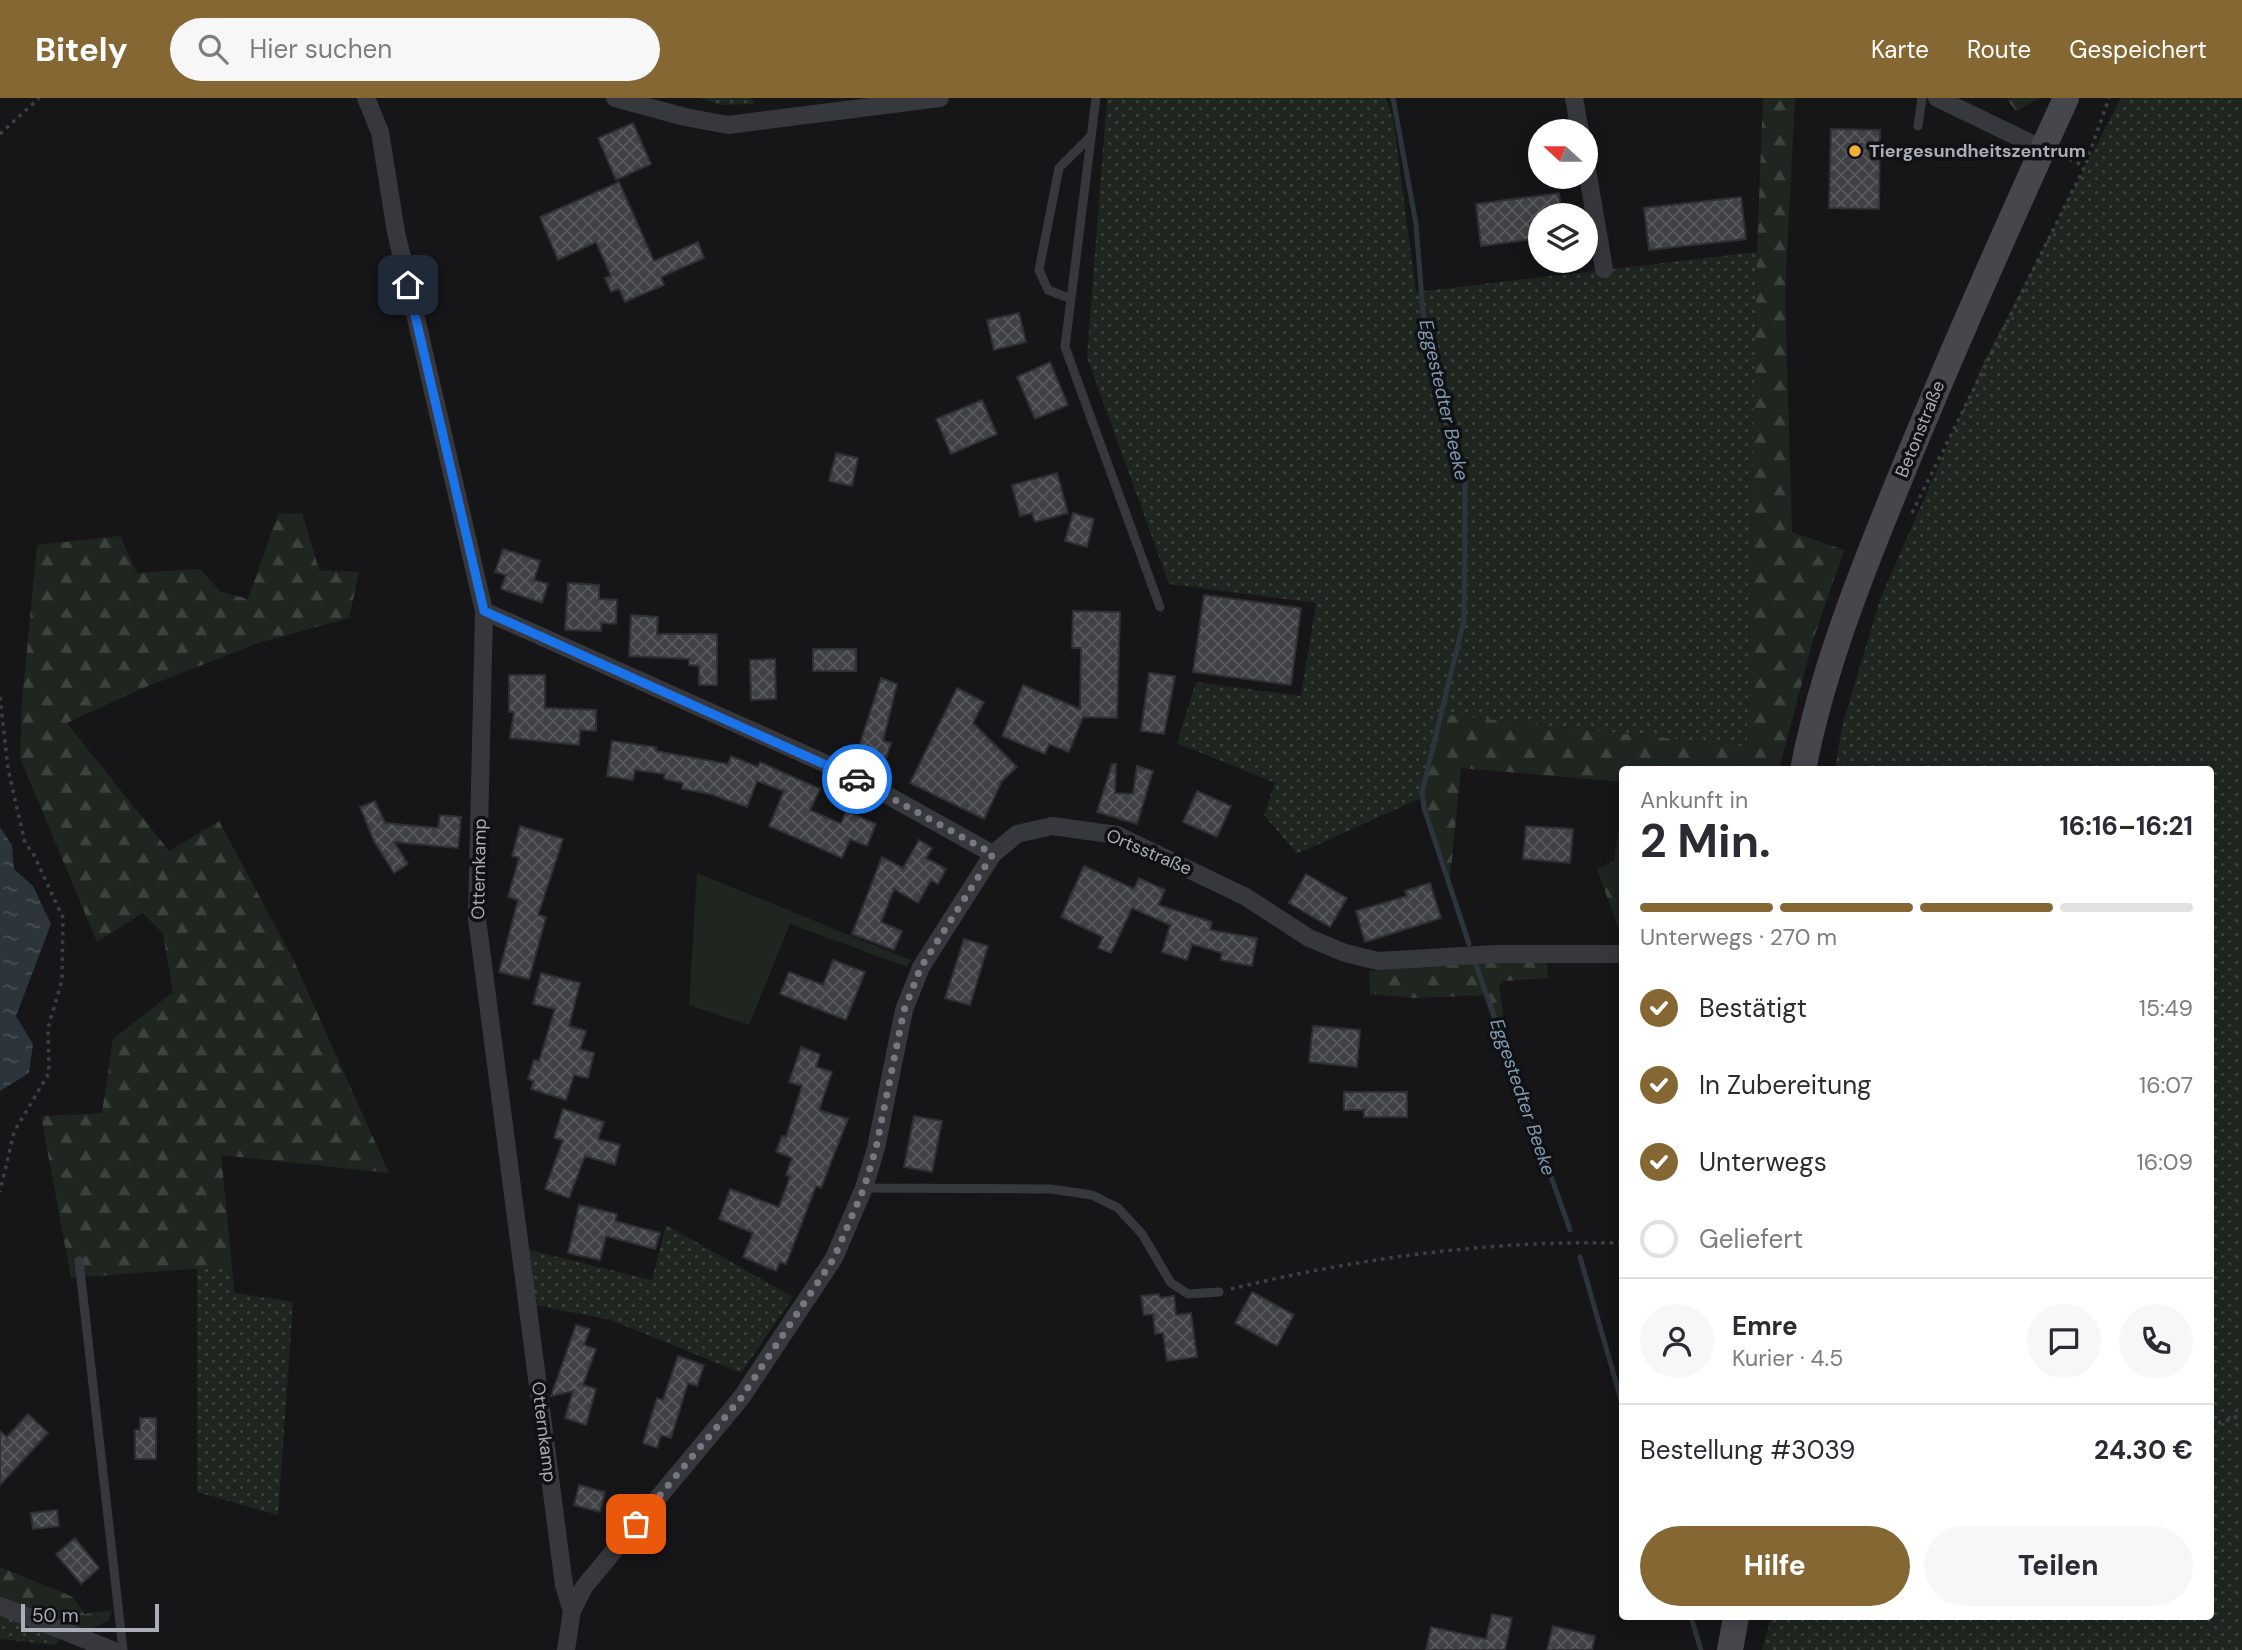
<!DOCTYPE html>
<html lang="de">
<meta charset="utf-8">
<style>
body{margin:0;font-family:"DM Sans",sans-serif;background:#f7f7f7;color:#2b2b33;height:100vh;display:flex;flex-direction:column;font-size:26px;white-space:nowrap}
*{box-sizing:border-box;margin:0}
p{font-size:23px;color:#7c7c81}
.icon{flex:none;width:38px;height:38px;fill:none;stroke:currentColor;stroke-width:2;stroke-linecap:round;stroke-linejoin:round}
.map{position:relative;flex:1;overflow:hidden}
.details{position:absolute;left:1619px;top:668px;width:595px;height:854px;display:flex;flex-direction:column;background:#fff;border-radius:7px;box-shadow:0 4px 18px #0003}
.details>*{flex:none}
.needle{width:46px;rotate:291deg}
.fabs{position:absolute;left:1528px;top:21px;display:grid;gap:14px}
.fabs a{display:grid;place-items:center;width:70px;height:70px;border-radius:50%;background:#fff;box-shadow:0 4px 18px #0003;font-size:35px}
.scale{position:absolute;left:21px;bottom:18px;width:138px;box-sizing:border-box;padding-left:7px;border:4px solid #a8adb8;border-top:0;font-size:19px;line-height:24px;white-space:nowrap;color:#a8adb8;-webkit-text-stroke:5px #111113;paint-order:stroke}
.pin{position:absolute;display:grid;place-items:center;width:60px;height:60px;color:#fff;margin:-30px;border-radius:14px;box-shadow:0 4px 10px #0006}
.courier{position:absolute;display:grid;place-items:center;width:70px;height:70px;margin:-35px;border:5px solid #1a73e8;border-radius:50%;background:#fff;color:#222;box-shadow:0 2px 9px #0007}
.overview em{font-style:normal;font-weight:700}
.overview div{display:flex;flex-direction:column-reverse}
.overview{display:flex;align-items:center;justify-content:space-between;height:119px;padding:0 21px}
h1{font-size:46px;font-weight:700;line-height:52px}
.bar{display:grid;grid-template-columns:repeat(4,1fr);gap:10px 7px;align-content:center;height:84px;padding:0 21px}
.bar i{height:9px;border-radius:5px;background:#e1e1e2}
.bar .selected{background:#856733}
.bar p{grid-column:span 4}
.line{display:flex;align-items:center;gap:18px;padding:0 21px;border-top:2px solid #e1e1e2}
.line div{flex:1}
.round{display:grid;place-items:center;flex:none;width:74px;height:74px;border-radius:37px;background:#f7f7f7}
ol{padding:0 21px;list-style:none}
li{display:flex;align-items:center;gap:21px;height:77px}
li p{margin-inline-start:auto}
li .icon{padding:7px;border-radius:50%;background:#856733;color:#fff;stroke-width:4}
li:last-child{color:#7c7c81}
li i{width:38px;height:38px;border:4px solid #e1e1e2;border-radius:50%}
.cta{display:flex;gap:14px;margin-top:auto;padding:14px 21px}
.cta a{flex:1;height:80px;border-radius:42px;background:#856733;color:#fff;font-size:28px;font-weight:700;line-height:80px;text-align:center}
.cta a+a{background:#f7f7f7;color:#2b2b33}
header{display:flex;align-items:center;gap:42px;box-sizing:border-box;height:98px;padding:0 35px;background:#856733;color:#fff}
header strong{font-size:33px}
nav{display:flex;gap:38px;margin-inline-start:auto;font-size:24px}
.search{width:490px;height:63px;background:#f7f7f7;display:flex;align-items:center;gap:18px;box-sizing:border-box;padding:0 24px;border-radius:38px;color:#7c7c81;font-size:26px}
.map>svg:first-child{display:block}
</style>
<header>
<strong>Bitely</strong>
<div class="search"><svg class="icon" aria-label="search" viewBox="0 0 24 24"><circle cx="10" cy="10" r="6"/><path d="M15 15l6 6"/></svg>Hier suchen</div>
<nav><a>Karte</a><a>Route</a><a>Gespeichert</a></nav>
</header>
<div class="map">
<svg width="2242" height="1552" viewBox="0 0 2242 1552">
<defs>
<pattern id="grass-dots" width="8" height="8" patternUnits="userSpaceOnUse" patternTransform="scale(1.75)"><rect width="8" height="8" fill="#1e261f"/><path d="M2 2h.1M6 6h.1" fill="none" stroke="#3c433d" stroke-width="1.8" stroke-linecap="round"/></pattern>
<pattern id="forest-firs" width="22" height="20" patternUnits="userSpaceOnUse" patternTransform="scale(1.75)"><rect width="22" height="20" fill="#1e261f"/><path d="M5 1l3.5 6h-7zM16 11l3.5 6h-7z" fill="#3c433d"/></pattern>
<pattern id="water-ripples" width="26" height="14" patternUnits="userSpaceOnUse" patternTransform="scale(1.75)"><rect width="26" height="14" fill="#2c353c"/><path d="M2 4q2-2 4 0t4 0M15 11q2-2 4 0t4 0" fill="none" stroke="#485056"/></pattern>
<pattern id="building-cross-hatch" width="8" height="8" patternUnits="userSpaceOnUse" patternTransform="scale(1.75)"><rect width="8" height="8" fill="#404145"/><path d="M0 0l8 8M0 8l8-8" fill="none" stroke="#595a5e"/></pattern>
</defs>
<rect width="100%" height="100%" fill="#161618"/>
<path fill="url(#grass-dots)" d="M698,0H752L754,6L722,7Z
M1107,0H1386L1393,20L1416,194L1757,154L1747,649L1441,616L1423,699L1297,756L1264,717L1275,685L1177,645L1196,584L1301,598L1316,505L1169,486L1087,259Z
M2121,0H2242V1552H1762L1771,1519H2210V672H1835L1842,628L1881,499L1984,264Z
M666,1127L793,1199L741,1275L611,1222L535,1207L529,1152L652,1182Z
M232,1168L234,1195L293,1204L278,1417L197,1394V1169Z
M0,1515L60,1539L56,1547L0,1541Z"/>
<path fill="url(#forest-firs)" d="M1763,0H1795L1785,195L1792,434L1844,452L1813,542L1779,672H1622V684L1461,670L1450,781L1423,699L1441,616L1747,649L1757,154Z
M2006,0H2040L2016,13Z
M302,415L319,472L359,474L349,520L255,546L136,593L67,625L169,753L219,723L293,861L389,1075L221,1057L232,1168L71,1180L41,1018L102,1015L113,941L173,894L163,836L143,815L97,844L20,660L22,604L37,447L120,438L137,475L200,471L221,494L248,501L278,416Z
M1622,709V840L1597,771L1614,763Z
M1486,864L1547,865L1548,880L1504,883L1499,888L1504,922L1492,923L1484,897L1414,900L1370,896L1369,873Z
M0,1469L73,1499L84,1516L112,1512L109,1522L84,1534L0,1499Z"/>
<path fill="#1e261f" d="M697,775L911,862L907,869L790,826L749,927L689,907Z"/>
<path fill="url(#water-ripples)" d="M0,729L12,747L14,771L33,788L51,826L16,918L33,946L29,975L0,993Z"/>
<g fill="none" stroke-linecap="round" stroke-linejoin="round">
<path stroke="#2c353c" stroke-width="5" d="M1393,0L1416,126L1425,240L1465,382L1464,522L1422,694L1424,710L1469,846
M1476,867L1570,1132
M1580,1159L1622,1305
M1691,1519L1701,1552"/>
</g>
<path fill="url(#building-cross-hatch)" stroke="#303034" stroke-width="2" d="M633,25L651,66L616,82L598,40Z
M1831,31L1880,32L1879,111L1829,110Z
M619,84L654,163L698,144L704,160L661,179L664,187L625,204L619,191L611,194L605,180L611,178L596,144L558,162L540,119Z
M1559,95L1562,117H1540V140L1481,148L1476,106Z
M1741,99L1746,141L1649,152L1644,110Z
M1019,215L1026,244L994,252L987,222Z
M1050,264L1068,307L1035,321L1017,279Z
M982,302L997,336L951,356L936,321Z
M836,355L858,360L852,388L829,383Z
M1057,375L1068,415L1035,424L1032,415L1020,418L1012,387Z
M1073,415L1094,421L1087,449L1065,443Z
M503,451L540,463L534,482L548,486L542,505L501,491L506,477L495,474Z
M568,485L599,487V501L617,502L616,526L601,525V533L565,532Z
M1204,497L1301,510L1291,587L1193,574Z
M1073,513L1120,514L1117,620L1083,619L1069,654L1049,646L1045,656L1002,638L1023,587L1080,611L1081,550H1072Z
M631,517L658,519L657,536H717V587H699V568L689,567V561L629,558Z
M813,551H856V573H813Z
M775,561L776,601L751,602L750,562Z
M1149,575L1175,578L1164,636L1141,633Z
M509,577H545V610L596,612V633L580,632L579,647L510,640L514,614H509Z
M881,580L897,586L883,643L891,645L886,660L858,652Z
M957,590L984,604L973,625L1017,669L1002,683L984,721L910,685Z
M612,643L656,649V653L728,666L731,658L758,669L760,664L820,691L810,712L841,726L846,713L876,726L867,748L850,741L842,760L769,728L784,693L757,683L747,709L710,696L682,691L683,685L664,681L665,676L635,672L633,682L607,678Z
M1112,666H1116L1115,695L1133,696L1137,668L1153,673L1137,726L1097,714Z
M1197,693L1231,708L1217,739L1183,724Z
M375,703L385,725L438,730L440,717L461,719L458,750L394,744L408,766L394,775L374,743L360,709Z
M520,728L563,741L538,817L546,819L529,881L499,874L518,802L508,799L519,760L512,758Z
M1526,728L1573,731L1570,765L1523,761Z
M919,742L932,750L926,760L946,771L938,786L931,782L918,805L894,791L881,824L902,833L894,852L852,836L882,759L903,770Z
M1084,768L1134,791L1139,780L1165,792L1158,807L1212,824L1210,832L1257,840L1252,868L1221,862L1222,855L1192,846L1187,862L1162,854L1170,827L1132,810L1111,855L1098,850L1103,839L1061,819Z
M1306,776L1347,800L1330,829L1289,805Z
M1430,785L1441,820L1365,844L1356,813L1407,798L1405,793Z
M964,841L988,848L970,907L945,900Z
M833,862L865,874L846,922L780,896L789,874L823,887Z
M541,875L580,885L569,928L586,933L580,951L594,955L588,980L574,977L566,1002L531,991L534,983L528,981L534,962L539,963L555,911L533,906Z
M1313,928L1360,932L1357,969L1309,964Z
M801,949L820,956L816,969L832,974L819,1012L848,1021L821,1090L816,1088L786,1166L780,1164L776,1173L743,1159L753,1135L719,1121L730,1091L779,1109L790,1079L786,1077L792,1060L776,1054L782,1038L786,1039L802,988L789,984Z
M1344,994H1407V1019H1364V1012H1344Z
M563,1011L604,1024L598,1041L620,1047L615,1067L585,1058L569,1100L545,1091L563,1042L554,1040Z
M914,1018L942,1023L932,1074L904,1069Z
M579,1107L617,1116L615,1123L660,1135L655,1151L606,1138L600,1162L568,1155Z
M1252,1194L1294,1217L1277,1248L1235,1225Z
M1159,1196L1160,1200L1174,1198L1176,1217L1191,1215L1197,1259L1167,1263L1163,1235L1155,1236L1153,1216L1144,1217L1141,1198Z
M576,1227L590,1231L584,1247L596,1251L583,1287L596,1291L586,1327L565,1320L573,1293L551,1298Z
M678,1258L704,1267L697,1288L688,1285L671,1340L661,1337L657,1350L643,1345L657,1300L663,1302Z
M28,1316L48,1335L0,1387V1333L7,1339Z
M140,1320H156V1361H135V1332H140Z
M579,1387L605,1394L600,1414L574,1407Z
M57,1412L59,1428L33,1431L31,1415Z
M75,1440L99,1470L81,1486L56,1456Z
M1492,1516L1512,1520L1505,1552H1426L1431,1529L1486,1541Z
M1553,1528L1595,1538L1592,1552H1547Z"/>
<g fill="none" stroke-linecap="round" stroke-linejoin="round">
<path stroke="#3d3f44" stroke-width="3.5" stroke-dasharray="3.5 5" stroke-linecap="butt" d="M0,36L39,0
M2061,58L2085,68
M1912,415L2085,68L2109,0
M0,599L8,671L25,745L33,755L63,820L62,882L48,930L49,975L14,1034L0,1094
M1231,1191C1357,1160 1492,1142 1622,1145
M2210,1328L2242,1317"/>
<path stroke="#37383d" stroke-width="9" d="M1096,0L1065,249L1160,509
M1918,28L1922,0
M1069,200L1048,192L1039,172L1059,70L1091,38
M864,1090L1051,1091L1092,1097L1118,1110L1142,1136L1171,1185L1188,1196L1219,1194
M79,1163L123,1552"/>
<path stroke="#37383d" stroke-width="18" d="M366,0L380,34L396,134L484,513L477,821L564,1487L572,1513
M615,0L685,19L728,27L940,0
M1574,0L1580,33
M1937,0L2043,51
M1586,66L1604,171
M484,513L851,677L993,756
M0,1508L112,1552
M566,1552L572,1513L584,1489L741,1300L834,1160L864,1090L876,1050L904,912L921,869L993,756L1017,736L1052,728L1117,737L1246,799L1309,840L1345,855L1378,863L1496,856H1622"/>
<path stroke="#45474d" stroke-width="26" d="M1803,672C1822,573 1860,478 1898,385C1951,255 2008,127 2066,0
M1730,1552L1736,1519"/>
</g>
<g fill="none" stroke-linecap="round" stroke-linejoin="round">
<path stroke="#757880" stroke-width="7" stroke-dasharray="0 12.6" d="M636,1426L741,1300L834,1160L864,1090L876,1050L904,912L921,869L993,756L857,681"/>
<path stroke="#1a73e8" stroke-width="9" d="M408,187L484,513L857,681"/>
</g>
<circle fill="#f2b134" stroke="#111113" stroke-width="2.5" cx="1855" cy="53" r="7"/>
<g text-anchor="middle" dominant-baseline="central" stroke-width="7" stroke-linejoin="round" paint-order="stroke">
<g font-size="18" font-weight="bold" fill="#a8adb8" stroke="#111113" text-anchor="start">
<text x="1869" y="53">Tiergesundheitszentrum</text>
</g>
<g font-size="18" fill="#a8adb8" stroke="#111113">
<text transform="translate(1920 331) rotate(-68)">Betonstraße</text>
<text transform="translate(1149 754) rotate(23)">Ortsstraße</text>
<text transform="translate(479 771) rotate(-89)">Otternkamp</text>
<text transform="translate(544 1334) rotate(83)">Otternkamp</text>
</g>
<g font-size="19" font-style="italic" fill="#7f9bb3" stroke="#111113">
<text transform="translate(1444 302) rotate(77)">Eggestedter Beeke</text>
<text transform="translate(1523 999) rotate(71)">Eggestedter Beeke</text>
</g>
</g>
</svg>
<div class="fabs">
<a><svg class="needle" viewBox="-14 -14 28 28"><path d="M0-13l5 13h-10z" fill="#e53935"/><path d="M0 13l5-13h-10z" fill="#7c7c81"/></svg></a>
<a><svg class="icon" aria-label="layers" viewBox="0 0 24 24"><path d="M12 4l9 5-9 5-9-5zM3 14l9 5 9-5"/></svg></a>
</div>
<div class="scale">50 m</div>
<div class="pin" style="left:636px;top:1426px;background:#ea580c"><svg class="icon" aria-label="bag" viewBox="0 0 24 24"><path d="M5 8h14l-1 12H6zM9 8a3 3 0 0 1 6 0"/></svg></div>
<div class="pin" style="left:408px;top:187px;background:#1f2937"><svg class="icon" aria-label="home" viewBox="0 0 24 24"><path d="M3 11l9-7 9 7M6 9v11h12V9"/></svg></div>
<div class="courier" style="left:857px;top:681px"><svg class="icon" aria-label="car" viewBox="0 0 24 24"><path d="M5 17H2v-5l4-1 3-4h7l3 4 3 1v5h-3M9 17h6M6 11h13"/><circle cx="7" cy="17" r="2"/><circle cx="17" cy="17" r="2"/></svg></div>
<section class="details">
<div class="overview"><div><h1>2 Min.</h1><p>Ankunft in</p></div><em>16:16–16:21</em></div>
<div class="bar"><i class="selected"></i><i class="selected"></i><i class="selected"></i><i></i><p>Unterwegs · 270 m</p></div>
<ol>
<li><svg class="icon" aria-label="check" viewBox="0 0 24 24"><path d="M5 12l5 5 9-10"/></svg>Bestätigt<p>15:49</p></li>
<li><svg class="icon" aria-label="check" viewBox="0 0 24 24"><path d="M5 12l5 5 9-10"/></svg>In Zubereitung<p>16:07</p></li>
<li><svg class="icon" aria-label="check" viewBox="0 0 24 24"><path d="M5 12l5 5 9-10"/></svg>Unterwegs<p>16:09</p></li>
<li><i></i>Geliefert</li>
</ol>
<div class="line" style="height:126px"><a class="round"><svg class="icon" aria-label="person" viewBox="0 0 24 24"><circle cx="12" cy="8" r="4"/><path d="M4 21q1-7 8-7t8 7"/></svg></a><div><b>Emre</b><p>Kurier · 4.5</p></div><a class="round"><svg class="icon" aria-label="chat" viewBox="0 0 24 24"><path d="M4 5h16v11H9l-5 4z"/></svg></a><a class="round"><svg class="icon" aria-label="phone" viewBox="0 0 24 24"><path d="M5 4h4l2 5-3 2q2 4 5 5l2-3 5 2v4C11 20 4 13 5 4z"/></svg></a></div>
<div class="line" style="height:91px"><div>Bestellung #3039</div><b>24.30 €</b></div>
<div class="cta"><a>Hilfe</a><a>Teilen</a></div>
</section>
</div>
